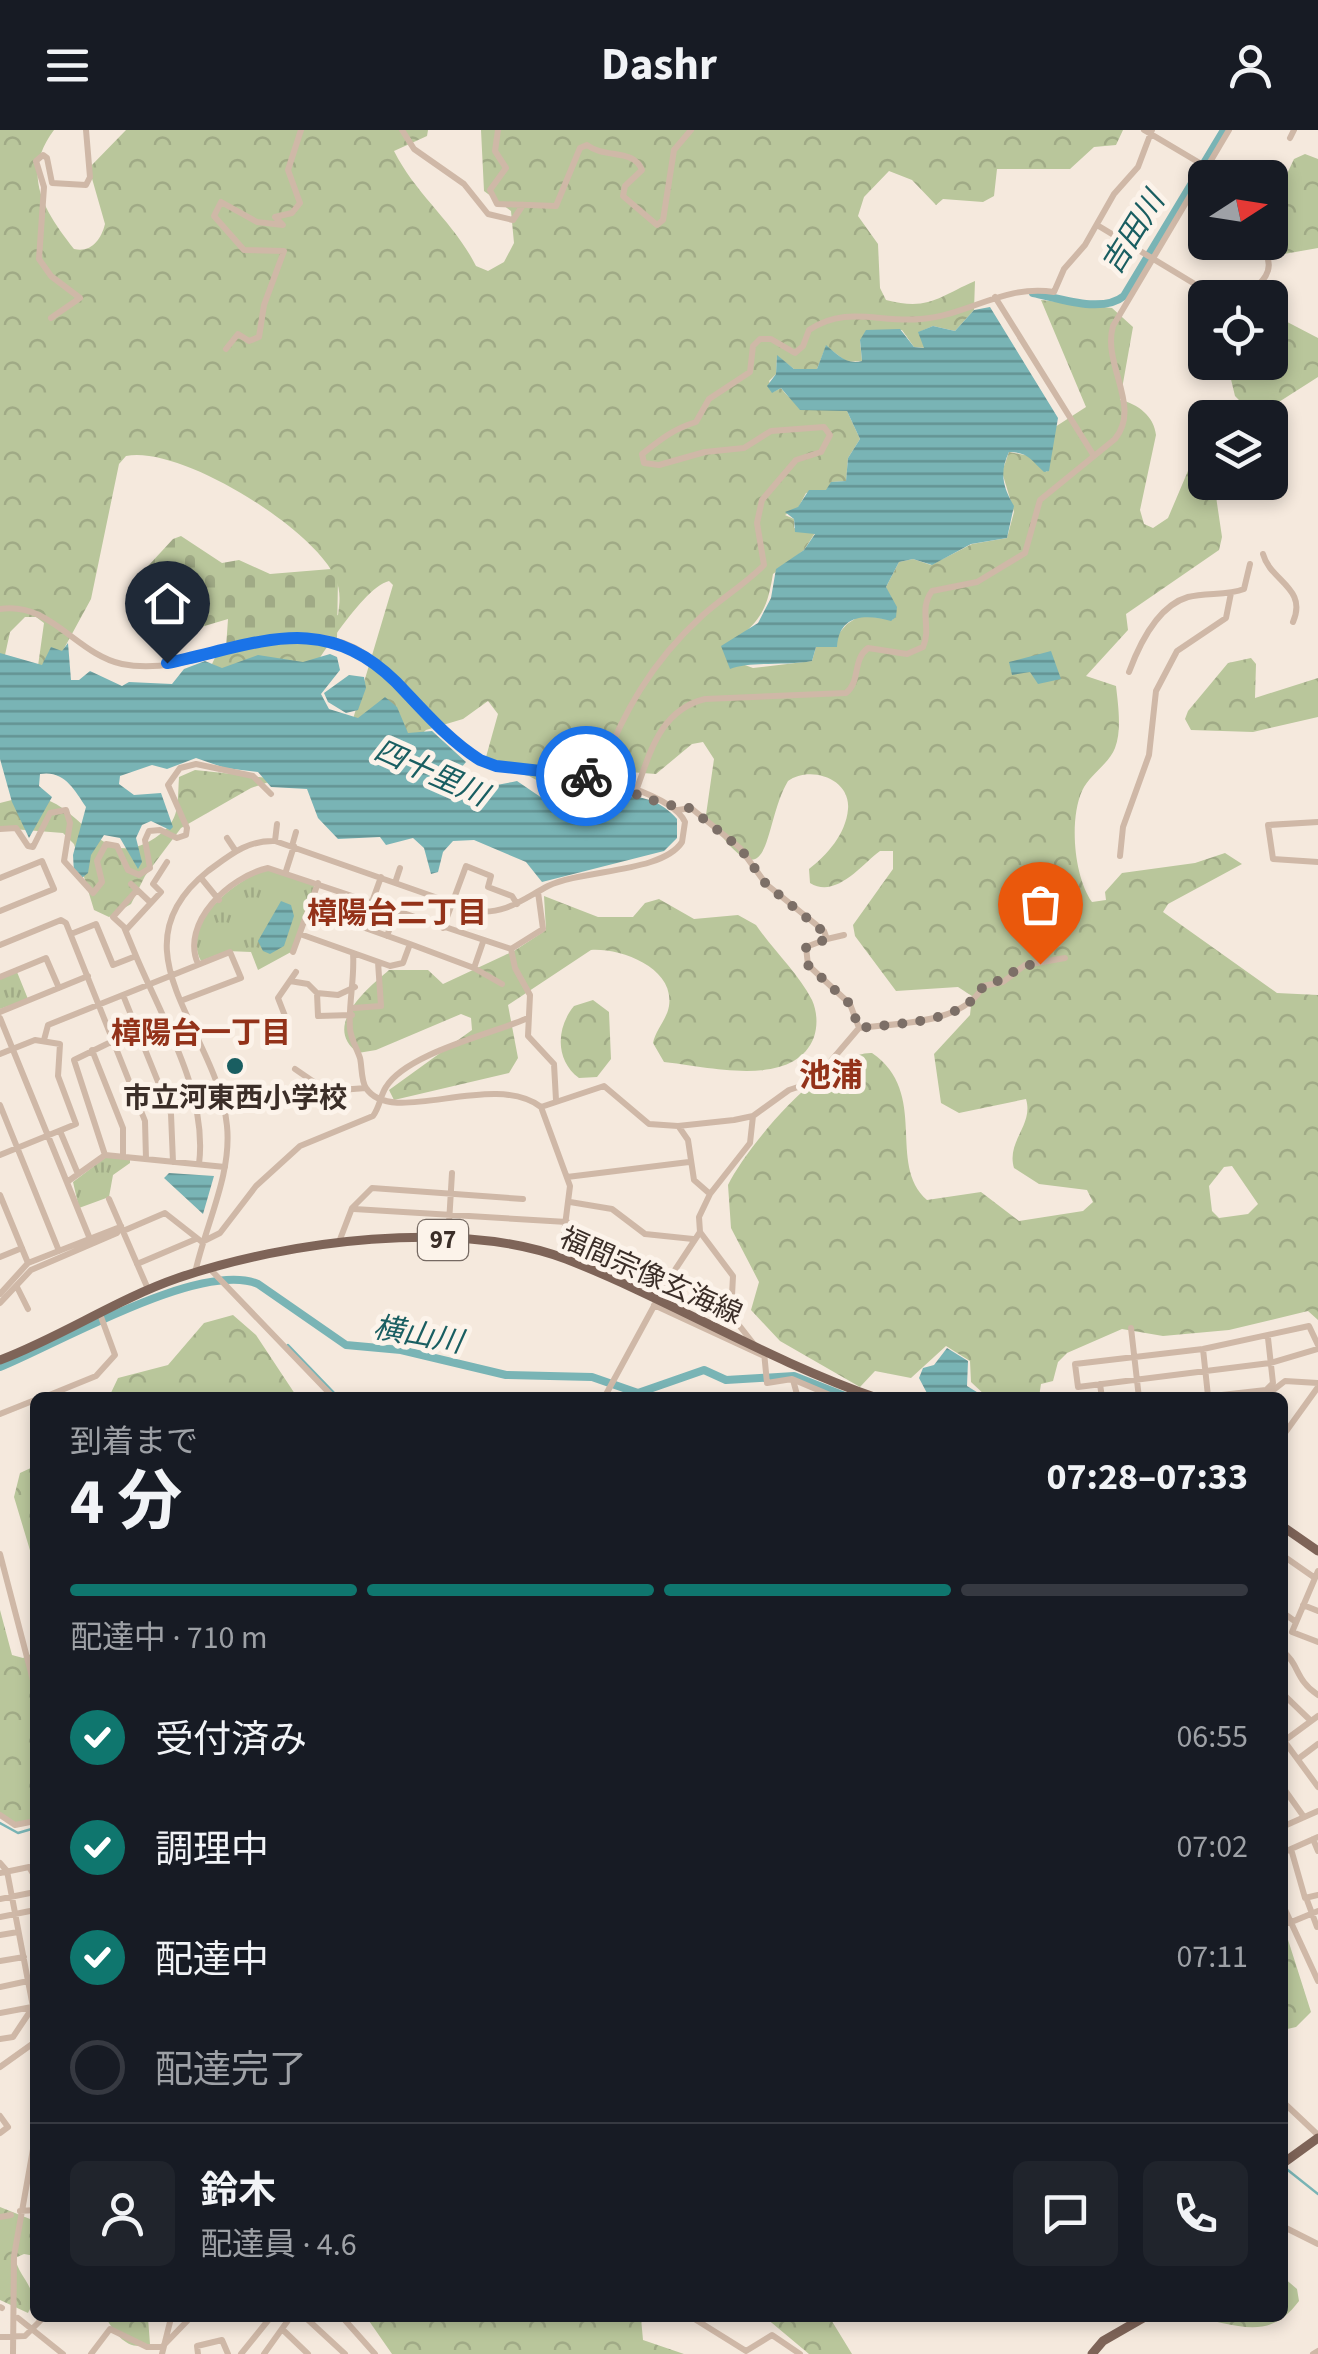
<!DOCTYPE html>
<html lang="ja">
<meta charset="utf-8">
<style>
body{margin:0;font-family:"Source Sans 3","Noto Sans JP",sans-serif;background:#20242c;color:#f1f3f6;height:100vh;display:flex;flex-direction:column;font-size:38px;white-space:nowrap}
*{box-sizing:border-box;margin:0}
p{font-size:32px;color:#9ea1a6}
.icon{flex:none;width:55px;height:55px;fill:none;stroke:currentColor;stroke-width:2;stroke-linecap:round;stroke-linejoin:round}
.map{position:relative;flex:1;overflow:hidden}
.sheet{position:absolute;left:30px;top:1262px;width:1258px;height:930px;display:flex;flex-direction:column;background:#171b24;border-radius:15px;box-shadow:0 5px 15px #0003}
.sheet>*{flex:none}
.needle{width:65px;rotate:78deg}
.buttons{position:absolute;left:1188px;top:30px;display:grid;gap:20px}
.buttons a{display:grid;place-items:center;width:100px;height:100px;border-radius:15px;background:#171b24;box-shadow:0 5px 15px #0003;font-size:50px}
.pin{position:absolute;display:grid;place-items:center;width:85px;height:85px;color:#fff;margin:-102px -42px;border-radius:50% 50% 50% 0;rotate:-45deg;box-shadow:0 0 10px #0007}
.pin .icon{rotate:45deg}
.courier{position:absolute;display:grid;place-items:center;width:100px;height:100px;margin:-50px;border:8px solid #1a73e8;border-radius:50%;background:#fff;color:#222;box-shadow:0 2px 12px #0007}
.headline em{font-style:normal;font-weight:700}
.headline div{display:flex;flex-direction:column-reverse}
.headline{display:flex;align-items:center;justify-content:space-between;height:170px;padding:0 40px}
h1{font-size:65px;font-weight:700;line-height:75px}
.bar{display:grid;grid-template-columns:repeat(4,1fr);gap:15px 10px;align-content:center;height:120px;padding:0 40px}
.bar i{height:12px;border-radius:8px;background:#363941}
.bar .active{background:#0f766e}
.bar p{grid-column:span 4}
.line{display:flex;align-items:center;gap:25px;padding:0 40px;border-top:2px solid #363941}
.line div{flex:1}
.round{display:grid;place-items:center;flex:none;width:105px;height:105px;border-radius:15px;background:#20242c}
ol{padding:0 40px;list-style:none}
li{display:flex;align-items:center;gap:30px;height:110px}
li p{margin-inline-start:auto}
li .icon{padding:10px;border-radius:50%;background:#0f766e;color:#fff;stroke-width:4}
li:last-child{color:#9ea1a6}
li i{width:55px;height:55px;border:5px solid #363941;border-radius:50%}
header{display:flex;justify-content:space-between;align-items:center;height:130px;padding:0 40px;background:#171b24;font-size:45px;font-weight:700}
.map>svg:first-child{display:block}
</style>
<header><svg class="icon" aria-label="menu" viewBox="0 0 24 24"><path d="M4 6h16M4 12h16M4 18h16"/></svg>Dashr<svg class="icon" aria-label="person" viewBox="0 0 24 24"><circle cx="12" cy="8" r="4"/><path d="M4 21q1-7 8-7t8 7"/></svg></header>
<div class="map">
<svg width="1318" height="2224" viewBox="0 0 1318 2224">
<defs>
<pattern id="grass-tufts" width="24" height="20" patternUnits="userSpaceOnUse" patternTransform="scale(2.5)"><rect width="24" height="20" fill="#b9c69b"/><path d="M3 7l-1-3M5 7V3M7 7l1-3M15 17l-1-3M17 17v-4M19 17l1-3" fill="none" stroke="#a0aa86"/></pattern>
<pattern id="forest-crowns" width="20" height="18" patternUnits="userSpaceOnUse" patternTransform="scale(2.5)"><rect width="20" height="18" fill="#b9c69b"/><path d="M2 6a3 3 0 1 1 6 0M12 15a3 3 0 1 1 6 0" fill="none" stroke="#a0aa86"/></pattern>
<pattern id="cemetery-stones" width="16" height="16" patternUnits="userSpaceOnUse" patternTransform="scale(2.5)"><rect width="16" height="16" fill="#b9c69b"/><path d="M2 7V4a2 2 0 0 1 4 0v3zM10 15v-3a2 2 0 0 1 4 0v3z" fill="#a0aa86"/></pattern>
<pattern id="water-rules" width="6" height="5" patternUnits="userSpaceOnUse" patternTransform="scale(2.5)"><rect width="6" height="5" fill="#79b4b5"/><path d="M0 2.5h6" fill="none" stroke="#649393"/></pattern>
</defs>
<rect width="100%" height="100%" fill="#f5e9dd"/>
<path fill="url(#grass-tufts)" d="M268,739L315,755L291,822L258,840L251,822L227,821L201,831C180,793 236,749 268,739Z
M17,842L28,869L0,879V849Z
M106,1027L130,1029V1033L113,1045L109,1067L79,1078L73,1052Z"/>
<path fill="url(#forest-crowns)" fill-rule="evenodd" d="M0,0H54C20,45 45,82 74,119C91,123 101,110 105,94L89,38L126,0H428L427,6L394,21C416,65 454,92 476,136L488,141L504,132L514,113L511,81L484,61L481,0H1123L1116,15L1094,17L1070,39H997L994,66L983,72L943,69L936,75L912,50L889,41L864,67L858,86L878,114L880,158L886,170C929,181 938,167 975,151L974,180L955,201L933,196L919,202L925,218L914,217L902,200H867L860,211L862,231L847,232L826,216L817,239H794L777,226L776,244L769,251L773,262L781,258C798,282 822,277 847,281L860,309L848,328L846,351L832,352L827,360L806,363L798,378L785,385L794,389V398L815,403L804,420L773,444C768,474 763,489 738,508L742,534L753,538L812,531L816,517H827L847,494L861,485L893,490L886,457L899,432L913,429L931,435L972,414L1007,408L1014,382L1002,342L1009,322L1030,326L1047,342L1055,297L1086,277L1041,170L1112,178L1133,197L1120,270C1138,274 1154,286 1156,305L1140,380L1144,394L1153,398L1168,388L1196,322L1205,325V352L1214,353L1222,407L1219,420L1126,484L1128,500L1086,546L1116,556C1118,574 1122,600 1115,618C1109,634 1089,645 1082,661C1069,690 1074,747 1092,772L1106,770L1105,762L1122,743L1195,733L1225,723L1242,734L1168,774L1163,782L1277,863L1318,865V1190L1308,1181L1229,1200L1163,1206L1122,1199L1067,1223L1058,1232L1053,1251L1041,1254L1039,1267L988,1268L971,1252L970,1231L946,1216L911,1248L875,1241L860,1257L780,1211L751,1180L759,1152L731,1098L728,1055C747,1016 826,921 872,923C930,963 886,1034 927,1070L981,1062L1019,1091L1083,1081L1093,1072L1087,1060L1039,1054L1014,1038C1006,1011 1034,995 1026,969L959,983L941,973L934,924L970,885L972,866L958,857L896,861L855,806L853,795L893,739V721H880C861,735 836,769 810,753L809,739C827,725 846,704 848,679C851,648 809,635 788,651C761,696 774,783 706,685L714,629L703,612L692,614L656,644L629,642L601,667L577,672L529,646L489,637L486,627L498,584L488,571L463,589L426,600L413,612L353,589L393,455L389,451C360,458 307,549 288,577L212,534L220,517L338,485C340,471 341,461 335,447C313,398 180,315 126,326L119,334L91,469L55,535L38,536L44,493L36,487H25L10,502L0,548ZM1232,1036L1258,1074L1248,1084L1219,1088L1212,1081L1209,1056L1224,1037Z
M1305,24L1318,29V118L1267,127L1261,113L1270,112V80L1294,29Z
M1270,183L1318,208V247L1271,277L1250,281L1235,266L1227,233L1270,232Z
M1251,528L1256,534L1255,568L1318,548V587L1253,602L1191,600L1185,589L1188,581L1228,533Z
M195,640L278,649L251,658L181,698L145,746L131,774L109,787L94,780L74,714L63,703L0,698V673C15,669 30,664 45,669C85,683 103,738 150,711C181,693 177,678 179,647Z
M544,766L598,787H633L645,773L659,769L694,789L738,785L756,795C773,820 798,843 812,870C817,881 818,895 814,907C794,960 706,936 664,932L653,913C656,899 667,889 669,876C675,838 621,818 591,820L508,875L518,928L509,943L394,970L389,960L472,900L471,888L461,884L376,920L358,923C321,896 368,858 389,840H428L443,854L514,821L546,800Z
M593,870L609,882L611,929L597,947L579,948C555,930 556,898 574,876Z
M233,1185L256,1205L297,1267H109L118,1248L168,1235L204,1193Z
M35,1336V1437L14,1367L20,1343Z
M0,1480L12,1525L23,1528L35,1522V1690L15,1694L0,1684Z
M1283,1794L1311,1882L1296,1897L1283,1900Z
M0,2077L35,2091V2126L24,2124L15,2128C19,2149 42,2160 28,2183L0,2170Z
M1283,2147L1297,2159L1299,2171C1266,2215 1235,2191 1189,2188H1282Z
M106,2188H148L150,2214C128,2222 116,2205 106,2188Z
M367,2188H641L643,2210L684,2224H392Z
M766,2188H830L852,2224H809Z"/>
<path fill="url(#cemetery-stones)" d="M181,406L222,433L239,430L270,444L331,439L338,447L337,508L299,504L226,518L228,489L154,511L148,508L140,483L137,448L173,409Z"/>
<path fill="url(#water-rules)" d="M990,177L1058,288L1049,341L1044,342C1031,330 1028,322 1009,322C999,343 1003,357 1014,376L1007,408L971,414L932,435L913,429L899,432L886,457L897,477L896,487L891,491C866,484 839,484 837,517H816L812,531C787,536 751,531 730,539L721,516L758,493L771,468L776,439L804,420L815,404L795,402L794,389L785,382L798,377L809,360H826L831,352L846,351L848,328L860,309L847,281L800,280L781,258L772,263L767,256L776,244L777,225L794,239H817L826,215C838,225 846,235 862,231L860,210L866,200L900,199L914,217L924,218L918,202L933,196L955,201L974,180Z
M68,513L71,550H79L90,541L122,556L129,552L172,554L184,539L205,531L222,538L258,525L303,532L330,524L337,527L340,540L321,564L329,579L358,588L385,567L397,577L408,603L432,601L466,632L460,639C475,662 496,655 517,651L542,668L561,666L571,656L576,657L581,673C613,664 651,659 677,689V708L664,721L542,752L526,732L474,710L453,711L443,722L438,742L431,744L424,718L413,708L386,715L380,707L338,709L318,688L307,659L271,657L258,642L225,638L196,628L167,639L152,635L120,646L119,654L134,665L161,663L173,697L170,700L151,691L142,695L136,708L142,732L138,739L120,708L104,705L91,725L88,743L82,748L74,743L73,725L86,677C74,659 64,640 40,644L39,656L52,667L29,708L12,672L0,629V523L42,535L51,517L62,521Z
M1051,521L1061,549L1038,554L1030,542L1012,545L1009,532Z
M349,545L364,547L366,558L358,580L346,583L328,572L324,563Z
M281,771L291,775L294,786L284,816L270,824L263,821L258,811Z
M169,1043L214,1046L203,1084L164,1048Z
M947,1218L968,1231L967,1256L985,1267H929L919,1248L923,1238L934,1235Z"/>
<g fill="none" stroke-linecap="round" stroke-linejoin="round">
<path stroke="#79b4b5" stroke-width="2.5" d="M288,1215L339,1268
M0,1693L18,1703L35,1698
M1284,2037L1318,2064"/>
<path stroke="#79b4b5" stroke-width="8" d="M1033,163C1059,168 1102,184 1124,166L1224,0
M0,1237C57,1214 201,1130 258,1154L346,1215L401,1220L506,1245L592,1247L638,1263L704,1240L726,1250L794,1246L850,1268"/>
<path stroke="#cfb8a7" stroke-width="6" d="M402,0L414,19L464,54L488,84L513,90L523,75
M498,0L495,21L506,38L490,60L497,74L556,76L580,18L587,15C605,29 633,18 642,40L625,56L623,66L657,95L663,90L674,20L691,0
M1144,0L1225,48
M1290,8L1294,0
M1097,95L1218,168
M995,167L1094,326
M1244,168C1261,154 1279,139 1262,119L1265,112
M51,188L80,168L51,146L39,129L44,57L36,31L43,25L47,28L52,53L86,55L90,47L86,0
M226,219L238,204L249,211L259,207L264,175L284,121L244,120L214,86L221,72L257,92L283,95L275,87L292,83L300,73L288,40L301,0
M1263,424C1270,451 1308,458 1293,492
M0,479C50,471 76,524 122,534C198,550 281,479 355,518C404,544 432,601 480,630C508,641 536,637 565,641C595,645 673,665 685,692L682,712C662,743 583,739 548,756C523,769 505,785 475,781L275,711C247,710 230,725 208,741C109,820 218,901 227,996C232,1045 205,1096 195,1143
M1129,542C1139,515 1157,476 1188,467C1206,462 1227,466 1244,459L1250,434
M598,650C621,585 651,532 703,485C722,468 745,454 764,435L757,393L762,370L796,330L821,322L830,305L824,297L771,301L744,318L705,322L659,335L644,333L642,324C660,310 673,299 696,292L709,269L750,242L753,216L760,209H771L795,223L803,216L809,200C846,175 879,193 921,189C969,185 1004,154 1054,162L1064,139L1085,115L1114,64L1138,37L1152,0
M636,661C650,623 660,580 705,569L846,563C861,551 852,530 868,518L907,524L923,517C932,497 918,480 932,461L977,452L1025,423L1040,370L1115,309C1142,276 1102,235 1113,196L1229,0
M678,680L691,678L740,718L766,754L824,801L827,809L806,817L808,835L850,874L859,898
M1318,692L1268,695L1273,729L1318,732
M0,699L16,698L28,716L33,717L50,683L66,680L70,693L64,731L93,763L102,752L97,731L106,714L117,716L128,740L139,745L150,738L145,710L149,701L160,700L177,708L186,705L187,698L168,655L180,638L196,634L253,646L271,664
M227,708L235,720
M275,711L277,694
M292,716L296,702
M1120,726L1123,697L1149,625L1156,561L1177,521L1226,488L1231,463
M286,741L294,716
M0,748L42,731L54,759L0,781
M201,748L219,770
M395,753L400,738
M131,754L151,773
M372,772L381,747
M309,778L410,814
M443,798L466,736L491,746L488,757L512,766L517,774
M126,800L161,762L153,754L167,732
M71,804L96,794L113,835L136,826C163,890 208,964 199,1034
M300,804L390,836L403,833L410,814L474,838L483,812
M387,806L396,781
M827,809L844,805
M0,815L61,790L66,793L145,991L146,1029
M511,819L515,838L530,865L528,906L554,934L556,970
M511,819L543,799L538,762
M293,822L318,753
M353,823C355,848 348,877 350,899C351,909 357,919 360,928C362,936 361,951 366,958C392,998 492,940 541,977L570,1056L561,1127
M136,826L124,797L113,787L137,760
M198,834C180,793 229,747 268,738L511,819
M474,838L502,854
M0,847L46,828L59,858
M290,851L308,854L317,863
M123,865L171,984L173,1032
M353,878L381,876L378,832
M0,882L88,846
M352,885L318,886L317,863L338,865L355,857
M285,886L278,868L296,842
M0,888L90,1109
M44,910L48,895L230,822L241,848L183,870
M92,920L123,998V1026
M0,924L35,910L60,914L58,946L76,994L0,1025
M295,939L327,961L366,958
M0,975L59,1121
M541,977L604,956L649,994L678,996L734,990L753,986L789,960L813,952L859,898C898,893 964,894 983,856L1003,852L1025,835L1065,828
M753,986L750,1013L710,1064L699,1087L700,1102L733,1146L731,1185L756,1217
M679,997L688,1010L694,1050L710,1064
M60,1001L78,1044
M105,1025L74,930L113,911
M567,1047L689,1032
M67,1052L105,1025L225,1037
M0,1065L28,1133
M109,1069L148,1159
M570,1072L612,1079L645,1104L693,1109
M354,1079L567,1092
M123,1101L165,1083L202,1112L220,1103L256,1056L300,1016L373,986C380,977 380,966 386,957C407,923 492,904 528,888
M448,1110L452,1043
M339,1112L352,1078L372,1058L523,1069
M0,1127L22,1118
M137,1134L196,1109
M210,1139L334,1268
M17,1157L28,1179
M0,1164L28,1133L120,1097
M0,1173L31,1140L117,1103L121,1096
M654,1175L762,1225
M1131,1198L1139,1268
M1318,1215L1309,1196L1203,1219L1075,1234L1078,1257L1270,1233L1318,1219
M1203,1219L1208,1266
M764,1222L767,1253L792,1249L837,1268
M793,1250L798,1268
M1100,1254L1102,1268
M42,1268L96,1246L115,1225L100,1184
M604,1268L667,1152L700,1102
M1195,1268L1266,1260L1273,1253L1268,1208
M1263,1268L1285,1251L1318,1253
M0,1284L35,1270
M1282,1307L1318,1257
M0,1424L35,1558
M1282,1425L1315,1448
M1318,1441L1292,1502L1318,1512
M1303,1475L1318,1481
M1282,1482L1296,1492
M1282,1521C1300,1534 1294,1549 1318,1565
M1282,1563L1311,1591
M1282,1608L1318,1657
M1284,1611L1318,1586
M1298,1629L1318,1614
M1282,1656L1304,1687
M0,1685L15,1695L35,1691
M1282,1697L1318,1681
M1313,1709L1318,1721
M1291,1719L1305,1768L1318,1765
M1282,1723L1318,1707
M0,1733L7,1741L33,1877L13,1907L0,1909
M0,1743L29,1737L35,1747
M0,1769L35,1762
M1307,1770L1317,1797
M1282,1773L1318,1851
M0,1787L35,1780
M1289,1793L1318,1781
M0,1805L18,1802
M0,1831L24,1827
M0,1857L28,1851
M0,1883L32,1877
M0,1937L35,1912
M1282,1971L1318,2005
M0,1986L8,1997L0,2003
M20,2081L35,2080
M0,2087L11,2085
M1282,2096L1318,2114
M0,2177L2,2178
M18,2188L63,2224
M306,2188L345,2224
M343,2188L375,2224
M693,2188L746,2221L772,2205L800,2224
M282,2199L308,2224
M0,2207L25,2206L43,2188
M13,2224L14,2126L35,2008
M91,2224L110,2199L147,2217H162L190,2188
M162,2224L171,2188
M198,2224L197,2216L222,2210L228,2224
M241,2224L270,2188
M264,2224L289,2189L294,2188
M1313,2224L1318,2221"/>
<path stroke="#7e6458" stroke-width="9" d="M0,1230C61,1207 117,1169 178,1148C286,1111 457,1088 566,1129C671,1170 769,1231 877,1268
M1282,1396L1318,1421
M1282,2034L1318,2008
M1092,2224L1103,2211L1143,2188"/>
</g>
<g fill="none" stroke-linecap="round" stroke-linejoin="round">
<path stroke="#7c6f67" stroke-width="10" stroke-dasharray="0 18" d="M586,646C615,655 664,678 690,678L740,718L766,754L826,804L827,809L806,817L808,835L850,874L859,898C897,893 964,894 983,856C1005,852 1018,833 1040,834"/>
<path stroke="#1a73e8" stroke-width="12" d="M167,533C256,515 323,479 396,552C422,579 448,610 480,630L496,636L586,646"/>
</g>
<circle fill="#195e61" stroke="#fcf3ea" stroke-width="4" cx="235" cy="936" r="10"/>
<g text-anchor="middle" dominant-baseline="central" stroke-width="10" stroke-linejoin="round" paint-order="stroke">
<rect fill="#fcf3ea" stroke="#756962" stroke-width="2.5" x="418" y="1090" width="50" height="40" rx="8"/>
<g font-size="25" font-weight="bold" fill="#3b2e28">
<text x="443" y="1110">97</text>
</g>
<g font-size="28" font-weight="bold" fill="#3b2e28" stroke="#fcf3ea">
<text x="235" y="968">市立河東西小学校</text>
</g>
<g font-size="28" fill="#3b2e28" stroke="#fcf3ea">
<text transform="translate(651 1146) rotate(24)">福間宗像玄海線</text>
</g>
<g font-size="30" font-style="italic" fill="#195e61" stroke="#fcf3ea">
<text transform="translate(1133 103) rotate(-58)">吉田川</text>
<text transform="translate(431 643) rotate(24)">四十里川</text>
<text transform="translate(418 1205) rotate(10)">横山川</text>
</g>
<g font-size="30" font-weight="bold" fill="#933219" stroke="#fcf3ea">
<text x="397" y="783">樟陽台二丁目</text>
<text x="201" y="903">樟陽台一丁目</text>
</g>
<g font-size="32" font-weight="bold" fill="#933219" stroke="#fcf3ea">
<text x="831" y="946">池浦</text>
</g>
</g>
</svg>
<div class="buttons">
<a><svg class="needle" viewBox="-14 -14 28 28"><path d="M0-13l5 13h-10z" fill="#e53935"/><path d="M0 13l5-13h-10z" fill="#9ea1a6"/></svg></a>
<a><svg class="icon" aria-label="locate" viewBox="0 0 24 24"><circle cx="12" cy="12" r="6"/><path d="M12 2v4M12 18v4M2 12h4M18 12h4"/></svg></a>
<a><svg class="icon" aria-label="layers" viewBox="0 0 24 24"><path d="M12 4l9 5-9 5-9-5zM3 14l9 5 9-5"/></svg></a>
</div>
<div class="pin" style="left:1040px;top:834px;background:#ea580c"><svg class="icon" aria-label="bag" viewBox="0 0 24 24"><path d="M5 8h14l-1 12H6zM9 8a3 3 0 0 1 6 0"/></svg></div>
<div class="pin" style="left:167px;top:533px;background:#1f2937"><svg class="icon" aria-label="home" viewBox="0 0 24 24"><path d="M3 11l9-7 9 7M6 9v11h12V9"/></svg></div>
<div class="courier" style="left:586px;top:646px"><svg class="icon" aria-label="bike" viewBox="0 0 24 24"><circle cx="6" cy="16" r="4"/><circle cx="18" cy="16" r="4"/><path d="M6 16l4-8h5l3 8M10 8l3 8H6M13 5h3"/></svg></div>
<section class="sheet">
<div class="headline"><div><h1>4 分</h1><p>到着まで</p></div><em>07:28–07:33</em></div>
<div class="bar"><i class="active"></i><i class="active"></i><i class="active"></i><i></i><p>配達中 · 710 m</p></div>
<ol>
<li><svg class="icon" aria-label="check" viewBox="0 0 24 24"><path d="M5 12l5 5 9-10"/></svg>受付済み<p>06:55</p></li>
<li><svg class="icon" aria-label="check" viewBox="0 0 24 24"><path d="M5 12l5 5 9-10"/></svg>調理中<p>07:02</p></li>
<li><svg class="icon" aria-label="check" viewBox="0 0 24 24"><path d="M5 12l5 5 9-10"/></svg>配達中<p>07:11</p></li>
<li><i></i>配達完了</li>
</ol>
<div class="line" style="height:180px"><a class="round"><svg class="icon" aria-label="person" viewBox="0 0 24 24"><circle cx="12" cy="8" r="4"/><path d="M4 21q1-7 8-7t8 7"/></svg></a><div><b>鈴木</b><p>配達員 · 4.6</p></div><a class="round"><svg class="icon" aria-label="chat" viewBox="0 0 24 24"><path d="M4 5h16v11H9l-5 4z"/></svg></a><a class="round"><svg class="icon" aria-label="phone" viewBox="0 0 24 24"><path d="M5 4h4l2 5-3 2q2 4 5 5l2-3 5 2v4C11 20 4 13 5 4z"/></svg></a></div>
</section>
</div>
